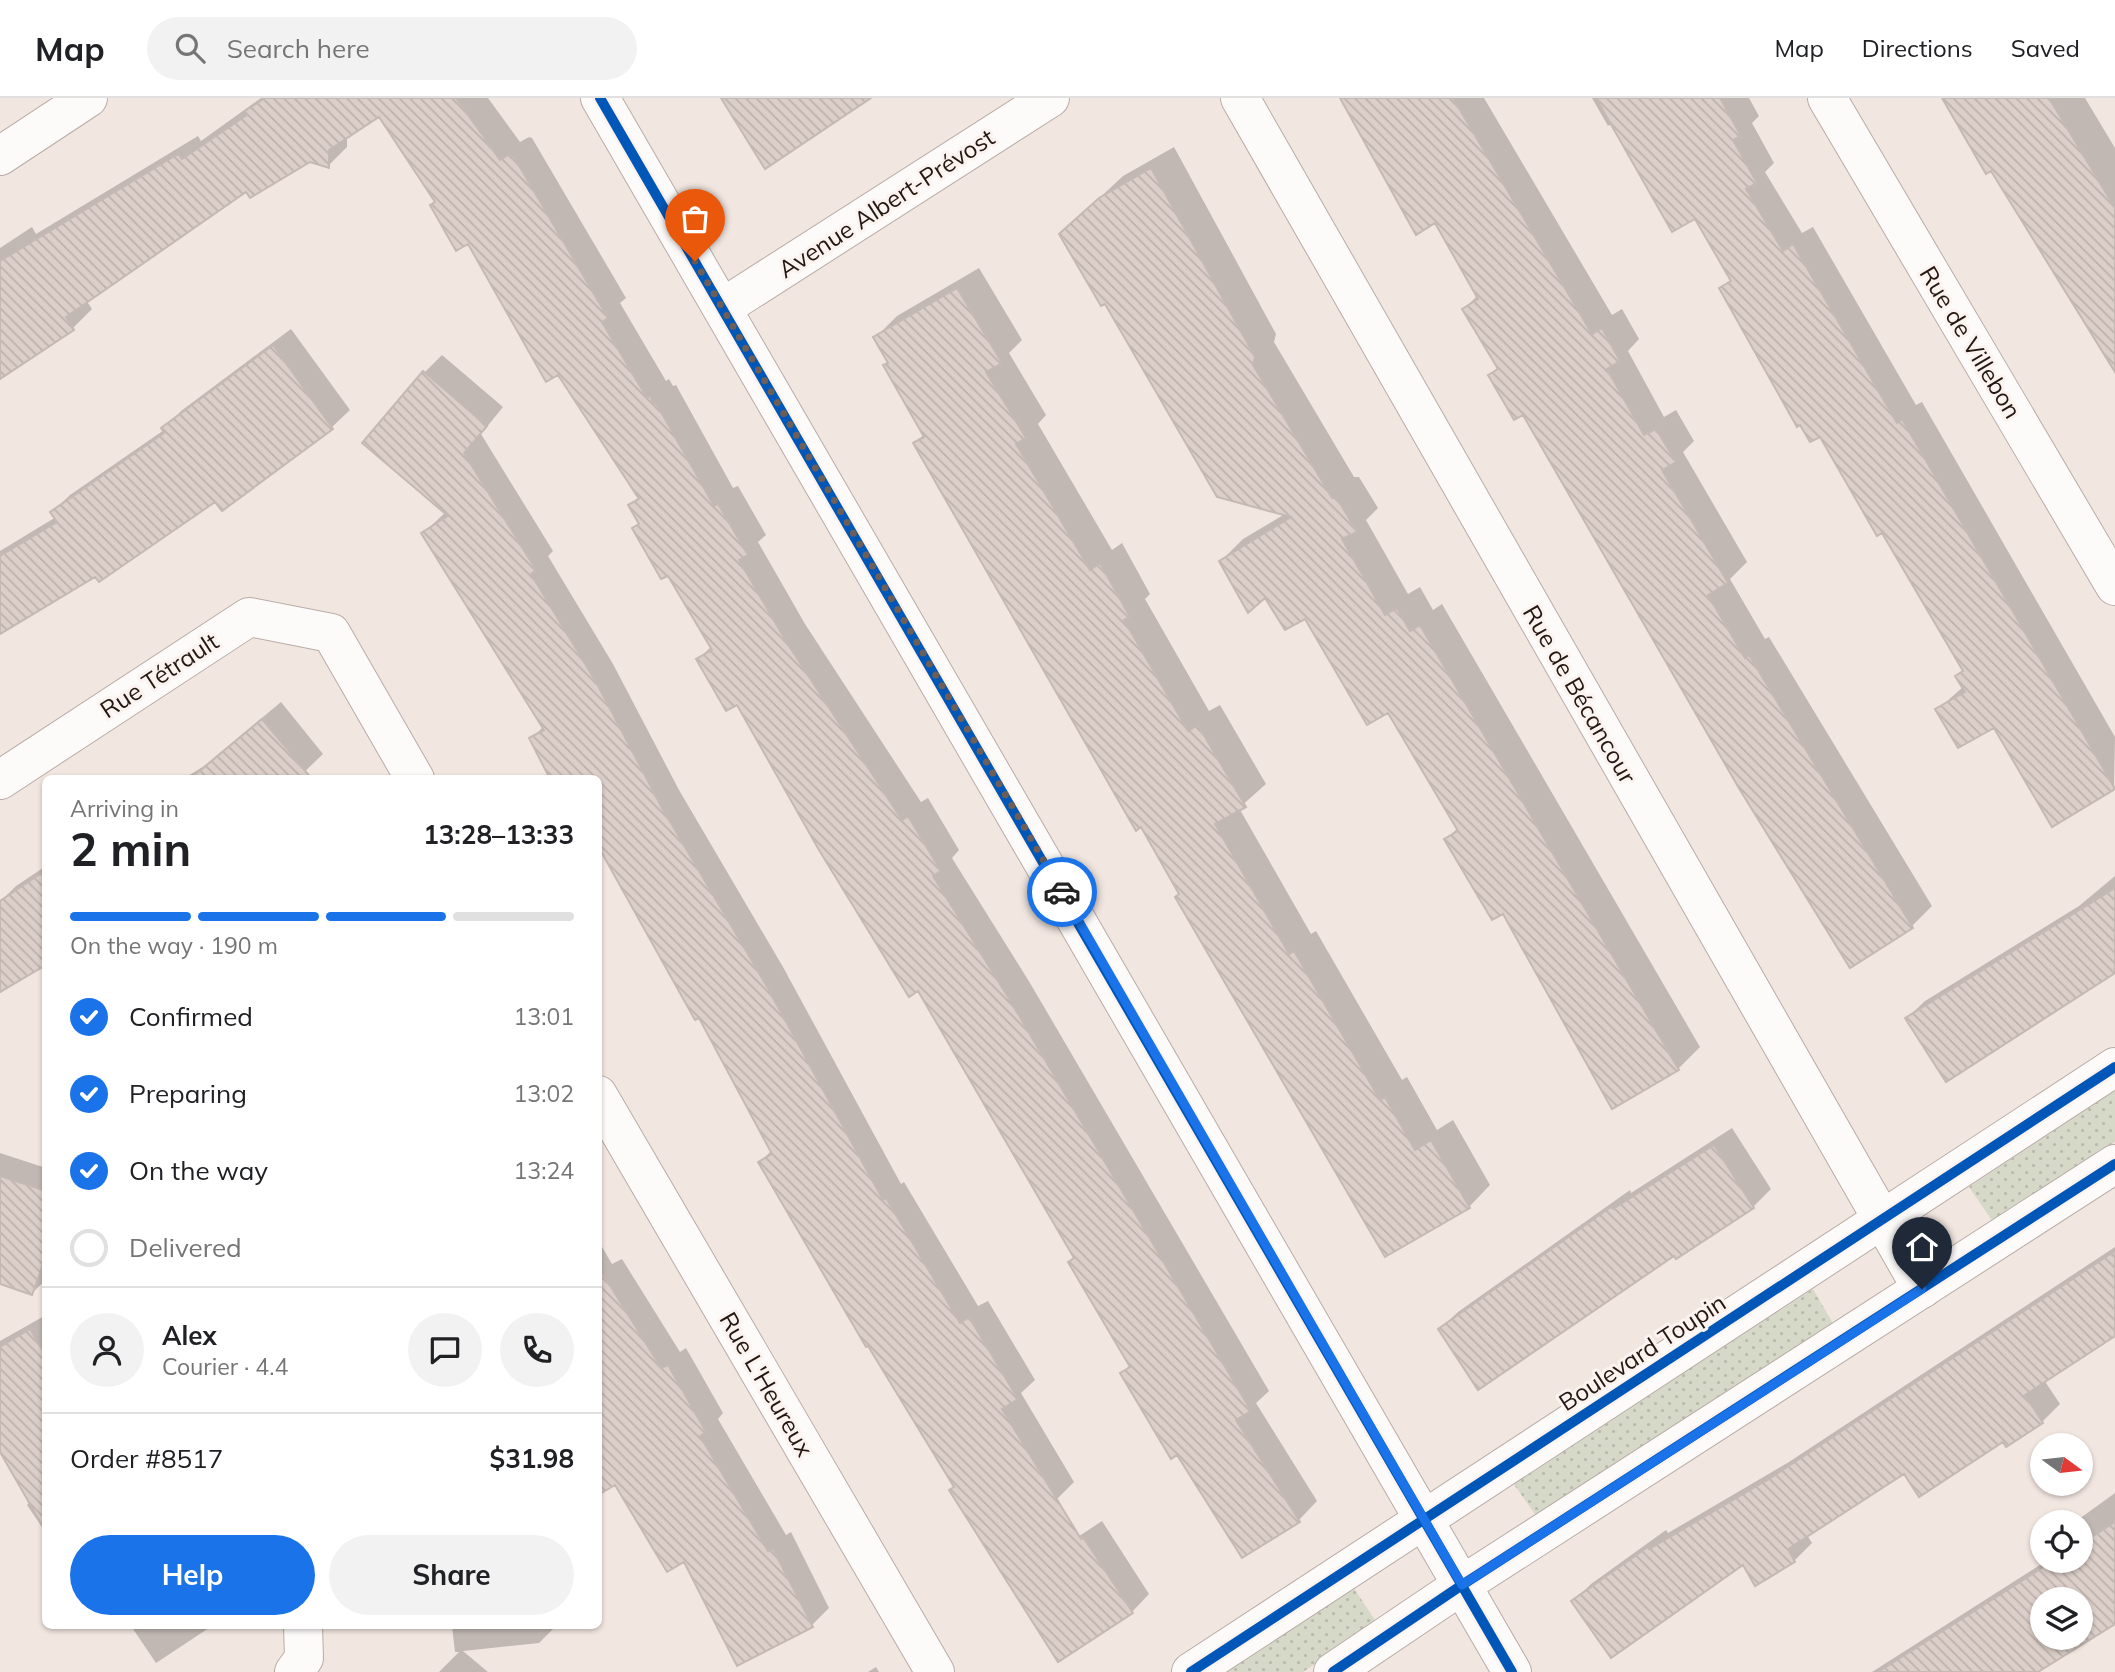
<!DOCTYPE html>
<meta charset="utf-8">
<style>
body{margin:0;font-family:Mulish,sans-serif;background:#f2f2f2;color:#202124;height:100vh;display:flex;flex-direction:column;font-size:26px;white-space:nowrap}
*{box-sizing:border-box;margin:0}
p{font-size:23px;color:#757577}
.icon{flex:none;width:38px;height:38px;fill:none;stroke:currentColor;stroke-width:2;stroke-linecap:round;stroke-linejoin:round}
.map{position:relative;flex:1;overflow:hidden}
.details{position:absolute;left:42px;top:677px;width:560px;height:854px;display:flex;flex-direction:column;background:#fff;border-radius:10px;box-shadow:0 2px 5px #0004}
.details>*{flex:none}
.needle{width:46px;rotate:105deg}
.fabs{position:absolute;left:2030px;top:1335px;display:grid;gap:14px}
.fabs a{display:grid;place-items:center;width:63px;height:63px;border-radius:50%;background:#fff;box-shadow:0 2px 5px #0004;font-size:35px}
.pin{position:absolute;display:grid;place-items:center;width:60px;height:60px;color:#fff;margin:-72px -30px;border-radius:50% 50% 50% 0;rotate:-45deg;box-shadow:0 0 7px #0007}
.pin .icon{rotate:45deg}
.courier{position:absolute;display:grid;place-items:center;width:70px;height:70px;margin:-35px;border:5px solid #1a73e8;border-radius:50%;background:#fff;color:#222;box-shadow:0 2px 9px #0007}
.headline em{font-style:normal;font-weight:700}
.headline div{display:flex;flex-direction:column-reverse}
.headline{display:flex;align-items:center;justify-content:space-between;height:119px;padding:0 28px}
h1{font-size:46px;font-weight:700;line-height:52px}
.bar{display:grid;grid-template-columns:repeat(4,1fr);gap:10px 7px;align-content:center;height:84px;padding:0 28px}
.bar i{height:9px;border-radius:5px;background:#e0e0e0}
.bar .on{background:#1a73e8}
.bar p{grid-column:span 4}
.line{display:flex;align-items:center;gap:18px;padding:0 28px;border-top:2px solid #e0e0e0}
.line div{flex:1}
.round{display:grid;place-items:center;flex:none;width:74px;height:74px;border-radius:37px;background:#f2f2f2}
ol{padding:0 28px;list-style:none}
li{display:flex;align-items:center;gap:21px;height:77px}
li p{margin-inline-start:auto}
li .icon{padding:7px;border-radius:50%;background:#1a73e8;color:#fff;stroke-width:4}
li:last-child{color:#757577}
li i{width:38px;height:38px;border:4px solid #e0e0e0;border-radius:50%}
.button{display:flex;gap:14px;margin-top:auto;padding:14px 28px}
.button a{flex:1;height:80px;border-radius:42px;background:#1a73e8;color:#fff;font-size:28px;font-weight:700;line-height:80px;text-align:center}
.button a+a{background:#f2f2f2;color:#202124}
header{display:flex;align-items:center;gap:42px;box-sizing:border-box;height:98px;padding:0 35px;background:#fff;border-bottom:2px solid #e0e0e0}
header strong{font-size:33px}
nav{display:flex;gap:38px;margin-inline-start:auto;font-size:24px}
.search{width:490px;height:63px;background:#f2f2f2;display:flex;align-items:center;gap:18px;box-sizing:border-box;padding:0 24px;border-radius:38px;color:#757577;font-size:26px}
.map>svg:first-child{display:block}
</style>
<header>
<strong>Map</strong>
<div class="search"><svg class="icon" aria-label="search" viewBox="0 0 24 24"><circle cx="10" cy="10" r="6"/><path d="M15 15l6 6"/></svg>Search here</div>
<nav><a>Map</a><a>Directions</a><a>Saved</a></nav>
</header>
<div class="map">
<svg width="2115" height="1574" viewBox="0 0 2115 1574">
<defs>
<pattern id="grass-dots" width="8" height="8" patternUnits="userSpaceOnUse" patternTransform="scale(1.75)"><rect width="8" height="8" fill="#d6d9c8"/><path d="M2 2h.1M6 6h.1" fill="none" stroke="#b8baab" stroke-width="1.8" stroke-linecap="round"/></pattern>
<pattern id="building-back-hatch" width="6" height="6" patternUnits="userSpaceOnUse" patternTransform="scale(1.75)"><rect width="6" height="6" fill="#dccfc9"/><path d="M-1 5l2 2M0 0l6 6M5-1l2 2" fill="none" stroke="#bdb1ac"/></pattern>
</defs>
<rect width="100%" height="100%" fill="#f2e6e0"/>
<path fill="url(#grass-dots)" d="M2115,992V1044L1993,1124L1969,1089Z
M1813,1191L1834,1227L1537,1419L1513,1385Z
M1353,1489L1377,1525L1303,1574H1225Z"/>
<path fill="#0003" fill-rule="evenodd" d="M261,0H488L520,44L529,39L532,40L626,200L620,205L666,283L669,281L673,288L676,287L733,390L738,388L766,437L758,444L805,526L921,704L928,700L959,752L952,760L1030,885L1269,1293L1256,1305L1317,1403L1299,1422L1178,1354L1122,1275L1130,1267L1075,1159L918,891L737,604L698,561L712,548L668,475L634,430L640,424L631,407L640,398L469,143L436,103L380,17L347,38V49L328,68L309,63L247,91L86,202L92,211L73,230L33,259L1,276L0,281V150L32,129L36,136L198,38L201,43Z
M1342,0H1484L1612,217L1622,211L1639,241L1628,253L1664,319L1676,312L1694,343L1683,354L1747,464L1730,481L1765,541L1769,539L1932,808L1912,828L1850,867L1524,315L1490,277L1498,269L1464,211L1478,197L1435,123Z
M1592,0H1749L1759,18L1752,25L1774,65L1765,74L1802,135L1813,129L1916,307L1922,304L2115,639L2114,690L2052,726L1995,627L1937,612L1963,589L1957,578L1964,571L1883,432L1721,191L1732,180L1696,118L1612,25L1608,28Z
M1944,0H2085L2115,50V271L1992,70Z
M1174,49L1276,236L1274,244L1354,379H1359L1378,410L1366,422L1408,496L1420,489L1433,512L1442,506L1700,949L1678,971L1503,814L1446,741L1458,730L1389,612L1305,518L1266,498L1221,463L1243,441L1285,416L1106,204L1061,136L1123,78Z
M979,170L1022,242L1009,255L1046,317L1038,326L1112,452L1122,445L1150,496L1145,501L1209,613L1220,607L1266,686L1239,710L1311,836L1316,833L1402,982L1407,979L1437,1032L1453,1022L1490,1087L1469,1109L1386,1157L1181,795L915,346L924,336L885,267L889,263L876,239L897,218Z
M291,231L350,312L332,329L222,411L215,401L0,534V453L56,419L52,414L70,397L164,332L181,313Z
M442,257L503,309L481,336L553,453L548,458L613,566L679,692L783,869L901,1086L904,1084L978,1208L988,1203L1035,1282L1021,1295L1074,1384L1057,1401L955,1388L760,1064L772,1052L598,681L531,641L544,628L423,435L446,414L425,274Z
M281,604L323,656L297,681H183L204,668Z
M46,768V875L41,868L0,892V804L16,788Z
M2115,778V871L1907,920L1925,903L2079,808Z
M1732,1030L1771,1091L1753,1109L1675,1156L1440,1231L1458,1214L1630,1092L1631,1095Z
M0,1055L46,1070V1182L32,1195L0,1184Z
M598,1142L612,1166L622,1161L680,1254L686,1250L723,1315L718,1321L786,1437L791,1434L829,1510L812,1527L684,1462L616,1385L598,1374Z
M2115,1149V1236L2044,1282L2060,1306L2042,1324L1905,1374L1807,1437L1812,1445L1794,1463L1756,1486L1744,1465L1574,1503L1591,1486L1666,1432L1668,1435L1789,1364Z
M46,1217V1435L27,1407L30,1404L0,1350V1243Z
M2115,1395V1511L2036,1574H1872L2046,1463H2081V1424H2075ZM2042,1502H2081V1540H2042Z
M1102,1423L1149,1496L1132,1514L1029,1471Z
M131,1528H212L156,1565Z
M452,1528H556L539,1545L463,1553L488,1574H439L459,1554H455Z
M876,1569L879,1574H868Z"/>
<path fill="url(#building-back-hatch)" stroke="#c5b9b4" stroke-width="2" fill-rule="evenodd" d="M265,0H456L500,62L508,57L514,59L608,220L602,224L647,300L650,298L654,306L656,305L714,408L718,406L748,457L739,462L787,545L902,722L908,718L941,773L933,778L1011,904L1251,1313L1236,1322L1300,1424L1242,1460L1177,1357L1171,1361L1120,1275L1130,1269L1068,1164L1074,1160L918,893L909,899L819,752L737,607L726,613L696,561L712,552L668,478L661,481L632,430L639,426L628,407L639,401L558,277L546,284L468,146L456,153L430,107L435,104L379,19L329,52V70L310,64L250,100L246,94L66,219L74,232L0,281V163L178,56L182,61L247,17L245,13Z
M721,0H871L765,71Z
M1340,0H1453L1592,236L1602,230L1620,263L1607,271L1644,337L1656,331L1676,364L1662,372L1728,485L1708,497L1745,560L1749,557L1913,830L1850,870L1740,692L1523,317L1514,322L1488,277L1498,271L1462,211L1478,201L1435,125L1416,137Z
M1596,0H1720L1741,38L1733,42L1757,85L1746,91L1783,153L1793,146L1897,325L1902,321L2115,691L2052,729L1994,630L1958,650L1935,611L1965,594L1955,578L1963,573L1882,435L1877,438L1820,339L1810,344L1800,327L1797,329L1719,190L1731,183L1695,121L1672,134Z
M1942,0H2049L2115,110V274L1991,73L1986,76Z
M1151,70L1255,259L1253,267L1332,400H1337L1357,434L1342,441L1385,517L1397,510L1410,533L1420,527L1679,972L1612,1011L1503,816L1492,822L1444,741L1458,733L1388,615L1367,627L1305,521L1285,532L1265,500L1248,515L1219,463L1291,419L1217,399L1105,206L1101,208L1059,136L1099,100Z
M957,190L1002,265L986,274L1026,340L1016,346L1090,472L1100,465L1130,519L1124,522L1188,633L1198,627L1246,709L1215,726L1289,856L1294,853L1380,1002L1385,999L1415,1052L1431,1042L1470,1110L1385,1159L1175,799L1179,796L1141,729L1136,733L913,345L924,339L883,267L888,265L873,239Z
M273,247L333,331L222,413L215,404L99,484L95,479L0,536V458L57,424L50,414L164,335L161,330Z
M423,273L487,328L464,355L536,472L531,476L596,584L662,710L766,887L883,1102L886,1100L960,1225L969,1219L1018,1301L1002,1311L1081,1441L1083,1439L1133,1515L1058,1564L949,1392L954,1389L868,1248L866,1249L758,1064L772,1056L699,920L695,922L598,748V681H550L529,640L544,632L421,435L448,418L362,345Z
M262,621L312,681H190Z
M46,772V867L0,894V803Z
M2115,790V875L1946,984L1905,920Z
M1714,1047L1754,1110L1676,1161L1674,1158L1478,1292L1438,1231L1611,1109L1613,1111Z
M0,1078L46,1093V1158L32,1197L0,1186Z
M2115,1153V1238L2025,1297L2043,1325L2006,1349L2003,1344L1919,1399L1904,1376L1788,1451L1795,1464L1755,1488L1743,1467L1611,1560L1571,1503L1648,1449L1649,1451L1769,1381Z
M598,1168L661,1270L668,1267L706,1334L700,1338L768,1453L773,1451L813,1529L737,1568L684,1464L667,1474L615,1387L598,1397Z
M30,1231L46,1258V1434L0,1354V1249Z
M2115,1424V1526L2038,1574H1878L2053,1463H2081V1446ZM2042,1502H2081V1540H2042Z"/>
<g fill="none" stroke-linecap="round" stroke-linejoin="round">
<defs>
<path id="street" d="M600,0L1512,1574
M1240,0L1922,1191
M1827,0L2115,488
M0,58L88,0
M722,210L1050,0
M0,682L249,519L331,535L415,681
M598,997L935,1574
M294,1574L304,1560L303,1528"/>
<path id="secondary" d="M1191,1574L2115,969
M1333,1574L1462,1487L2115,1066"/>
</defs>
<use href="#street" stroke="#b8aca7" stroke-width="40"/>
<use href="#secondary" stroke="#b8aca7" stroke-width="40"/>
<use href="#street" stroke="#fdfbfa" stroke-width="38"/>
<use href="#secondary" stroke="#fdfbfa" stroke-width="38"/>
<defs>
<path id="cycleway" d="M600,0L1512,1574
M1191,1574L2115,969
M1333,1574L1462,1487L2115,1066"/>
</defs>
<use href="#cycleway" stroke="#fbf3f0" stroke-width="15"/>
<use href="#cycleway" stroke="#0057b8" stroke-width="10"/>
</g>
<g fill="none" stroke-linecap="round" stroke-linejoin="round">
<path stroke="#6c5f59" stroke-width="7" stroke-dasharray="0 12.6" d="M695,163L1062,794"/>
<path stroke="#1a73e8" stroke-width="9" d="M1062,794L1462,1487L1922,1191"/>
</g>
<g text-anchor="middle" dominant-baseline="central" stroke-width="6" stroke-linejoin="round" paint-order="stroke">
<g font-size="24" fill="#241711" stroke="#fbf3f0">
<text transform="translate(886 105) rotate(-33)">Avenue Albert-Prévost</text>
<text transform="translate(1971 244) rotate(59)">Rue de Villebon</text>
<text transform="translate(159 577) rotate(-33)">Rue Tétrault</text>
<text transform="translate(1580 596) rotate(60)">Rue de Bécancour</text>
<text transform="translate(1642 1254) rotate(-33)">Boulevard Toupin</text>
<text transform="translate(767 1286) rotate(60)">Rue L'Heureux</text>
</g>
</g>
</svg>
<div class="fabs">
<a><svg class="needle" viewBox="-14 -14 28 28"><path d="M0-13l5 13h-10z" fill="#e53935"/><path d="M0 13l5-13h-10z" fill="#757577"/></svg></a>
<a><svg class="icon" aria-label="locate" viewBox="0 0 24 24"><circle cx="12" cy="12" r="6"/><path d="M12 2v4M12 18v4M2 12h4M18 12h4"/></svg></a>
<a><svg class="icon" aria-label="layers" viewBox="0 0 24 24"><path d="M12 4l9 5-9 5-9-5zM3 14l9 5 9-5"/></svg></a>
</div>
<div class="pin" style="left:695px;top:163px;background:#ea580c"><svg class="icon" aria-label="bag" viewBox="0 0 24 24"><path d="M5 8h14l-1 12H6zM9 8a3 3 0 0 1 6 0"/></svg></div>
<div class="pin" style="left:1922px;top:1191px;background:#1f2937"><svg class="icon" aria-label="home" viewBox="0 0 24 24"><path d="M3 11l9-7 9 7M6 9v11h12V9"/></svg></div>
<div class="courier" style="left:1062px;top:794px"><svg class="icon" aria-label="car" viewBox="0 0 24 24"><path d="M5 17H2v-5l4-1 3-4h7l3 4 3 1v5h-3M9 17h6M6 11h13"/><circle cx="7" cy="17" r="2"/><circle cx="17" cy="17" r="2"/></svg></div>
<section class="details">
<div class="headline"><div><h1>2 min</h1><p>Arriving in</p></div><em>13:28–13:33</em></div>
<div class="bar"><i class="on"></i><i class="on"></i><i class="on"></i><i></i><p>On the way · 190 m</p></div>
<ol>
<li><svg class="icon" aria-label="check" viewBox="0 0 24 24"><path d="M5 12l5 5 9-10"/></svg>Confirmed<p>13:01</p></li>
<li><svg class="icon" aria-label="check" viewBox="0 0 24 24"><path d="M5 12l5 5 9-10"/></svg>Preparing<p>13:02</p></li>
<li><svg class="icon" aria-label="check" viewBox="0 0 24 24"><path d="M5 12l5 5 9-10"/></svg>On the way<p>13:24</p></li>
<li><i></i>Delivered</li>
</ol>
<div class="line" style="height:126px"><a class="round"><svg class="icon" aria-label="person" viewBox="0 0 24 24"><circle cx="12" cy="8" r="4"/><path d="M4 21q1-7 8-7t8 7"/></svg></a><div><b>Alex</b><p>Courier · 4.4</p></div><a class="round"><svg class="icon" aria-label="chat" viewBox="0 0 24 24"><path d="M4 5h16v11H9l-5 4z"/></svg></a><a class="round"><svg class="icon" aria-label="phone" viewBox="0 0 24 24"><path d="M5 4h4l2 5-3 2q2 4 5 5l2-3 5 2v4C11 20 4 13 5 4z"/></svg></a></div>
<div class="line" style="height:91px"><div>Order #8517</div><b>$31.98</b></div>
<div class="button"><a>Help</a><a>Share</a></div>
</section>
</div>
